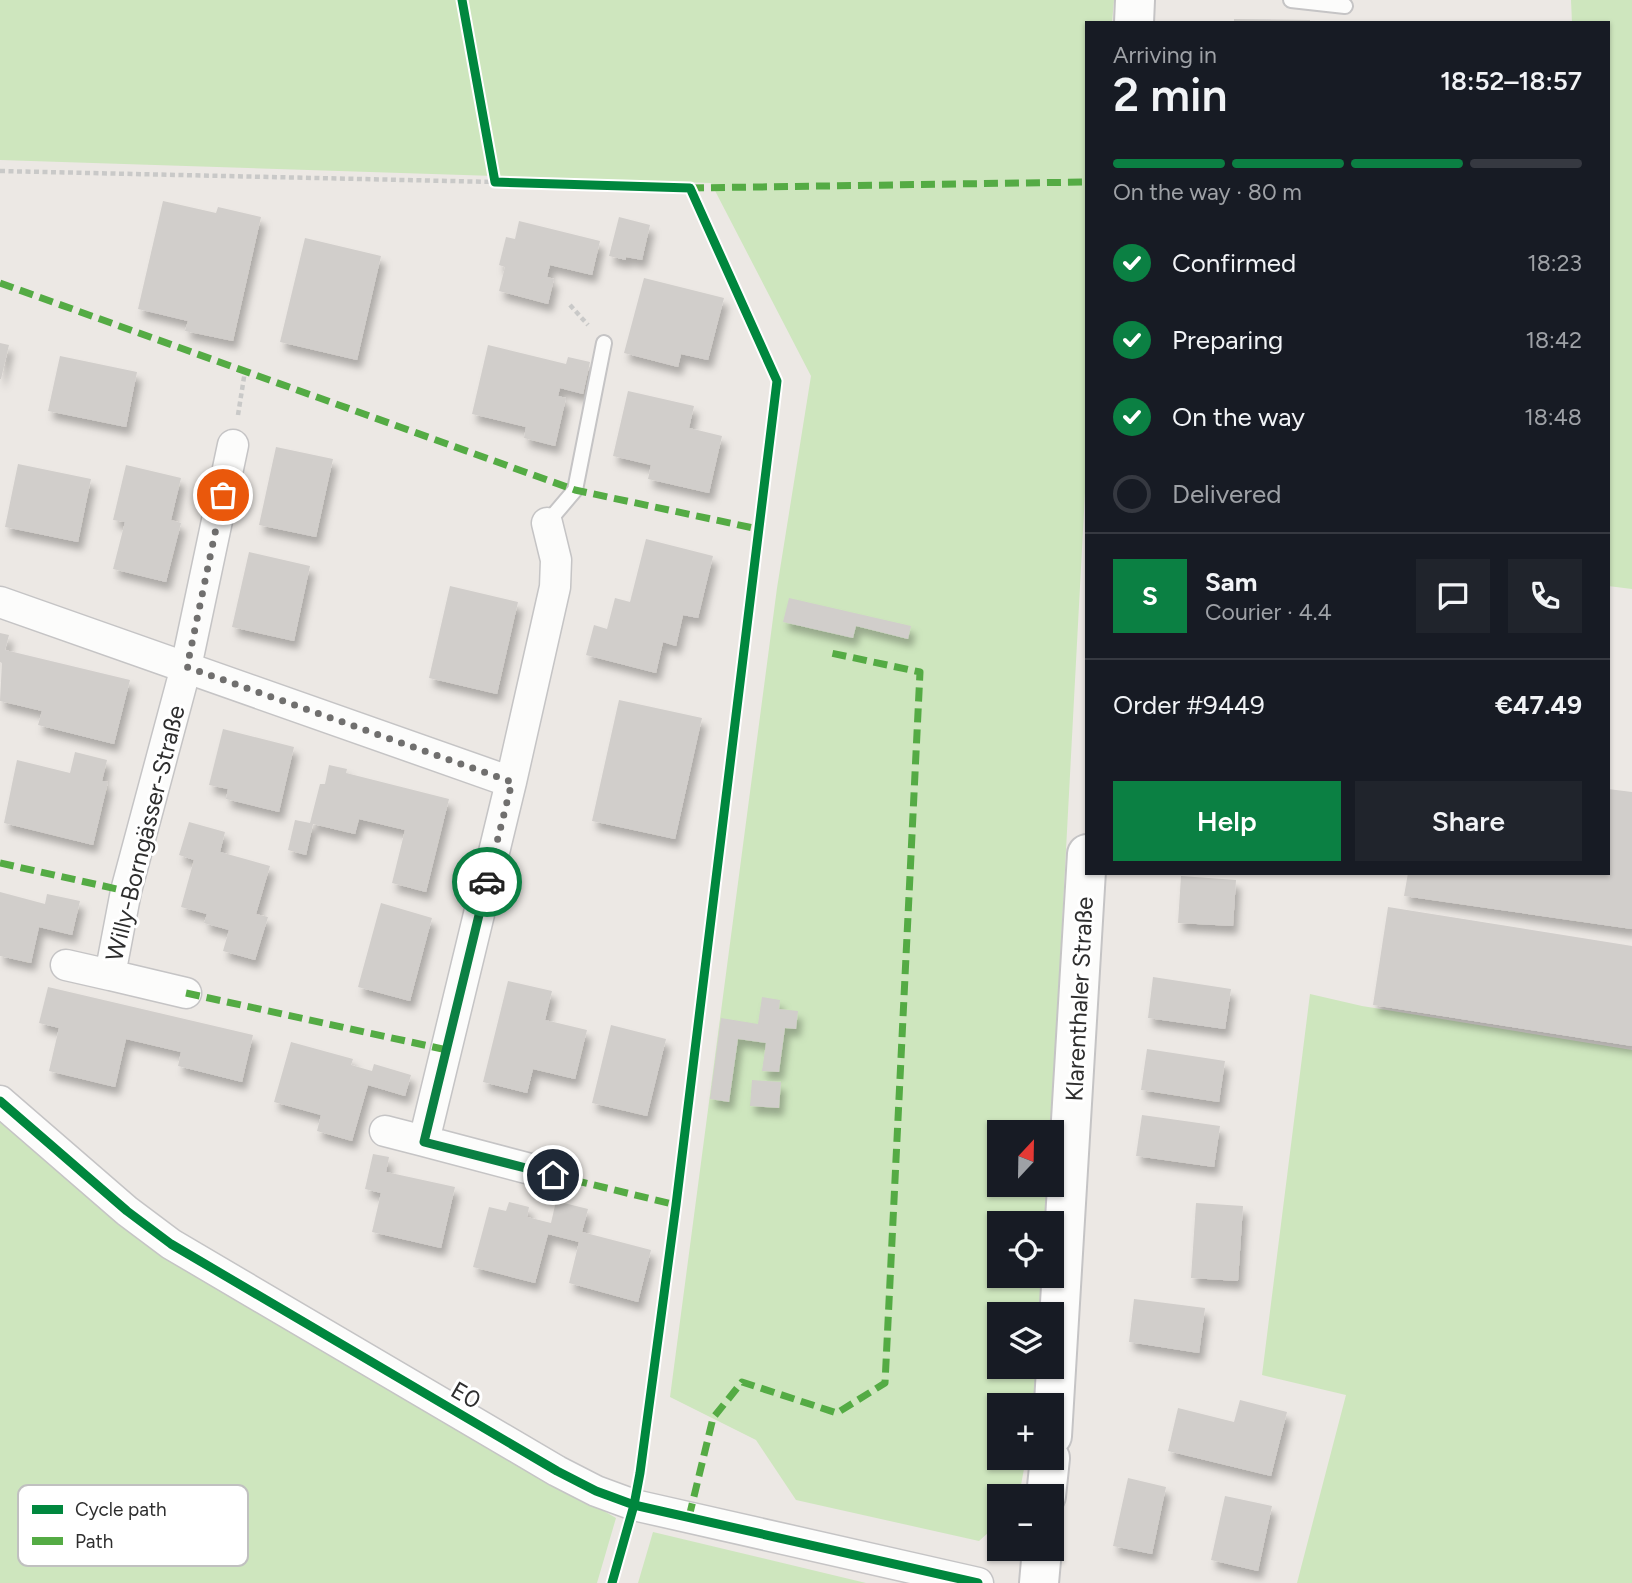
<!DOCTYPE html>
<meta charset="utf-8">
<style>
body{margin:0;font-family:Figtree,sans-serif;background:#20242c;color:#f1f3f6;height:100vh;display:flex;flex-direction:column;font-size:26px;white-space:nowrap}
*{box-sizing:border-box;margin:0}
p{font-size:23px;color:#9ea1a6}
.icon{flex:none;width:38px;height:38px;fill:none;stroke:currentColor;stroke-width:2;stroke-linecap:round;stroke-linejoin:round}
.map{position:relative;flex:1;overflow:hidden}
.sheet{position:absolute;left:1085px;top:21px;width:525px;height:854px;display:flex;flex-direction:column;background:#171b24;border-radius:0px;box-shadow:0 2px 5px #0004}
.sheet>*{flex:none}
.needle{width:46px;rotate:22deg}
.tools{position:absolute;left:987px;top:1120px;display:grid;gap:14px}
.tools a{display:grid;place-items:center;width:77px;height:77px;border-radius:0px;background:#171b24;box-shadow:0 2px 5px #0004;font-size:35px}
.pin{position:absolute;display:grid;place-items:center;width:60px;height:60px;color:#fff;margin:-30px;border:4px solid #fff;border-radius:50%;box-shadow:0 2px 7px #0007}
.courier{position:absolute;display:grid;place-items:center;width:70px;height:70px;margin:-35px;border:5px solid #0b8043;border-radius:50%;background:#fff;color:#222;box-shadow:0 2px 9px #0007}
.overview em{font-style:normal;font-weight:600}
.overview div{display:flex;flex-direction:column-reverse}
.overview{display:flex;align-items:center;justify-content:space-between;height:119px;padding:0 28px}
h1{font-size:46px;font-weight:600;line-height:52px}
.bar{display:grid;grid-template-columns:repeat(4,1fr);gap:10px 7px;align-content:center;height:84px;padding:0 28px}
.bar i{height:9px;border-radius:5px;background:#363941}
.bar .selected{background:#0b8043}
.bar p{grid-column:span 4}
.line{display:flex;align-items:center;gap:18px;padding:0 28px;border-top:2px solid #363941}
.line div{flex:1}
.round{display:grid;place-items:center;flex:none;width:74px;height:74px;border-radius:0px;background:#20242c}
ol{padding:0 28px;list-style:none}
li{display:flex;align-items:center;gap:21px;height:77px}
li p{margin-inline-start:auto}
li .icon{padding:7px;border-radius:50%;background:#0b8043;color:#fff;stroke-width:4}
li:last-child{color:#9ea1a6}
li i{width:38px;height:38px;border:4px solid #363941;border-radius:50%}
.cta{display:flex;gap:14px;margin-top:auto;padding:14px 28px}
.cta a{flex:1;height:80px;border-radius:0px;background:#0b8043;color:#fff;font-size:28px;font-weight:600;line-height:80px;text-align:center}
.cta a+a{background:#20242c;color:#f1f3f6}
.map>svg:first-child{display:block}
</style>
<div class="map">
<svg width="1632" height="1583" viewBox="0 0 1632 1583">
<defs>
<filter id="shadow"><feDropShadow dx="4.5" dy="8" stdDeviation="3.5" flood-color="#0004"/></filter>
</defs>
<rect width="100%" height="100%" fill="#ece8e4"/>
<path fill="#cee6be" d="M0,0H1114L1112,23H1087V455L1051,1132H999V1185H1048L1046,1223H999V1276H1043L1040,1314H999V1367H1037L1034,1405H999V1458H1026L1019,1496H999V1523L979,1541L796,1500L756,1440L670,1397L777,588L811,376L711,183L0,160Z
M1571,0H1632V589L1608,586V23H1572Z
M1310,994L1362,1006L1632,1050V1583H1297L1346,1395L1262,1375Z
M0,1121L144,1243L616,1518L597,1583H0Z
M653,1532L866,1583H638Z"/>
<path fill="#d1cecb" filter="url(#shadow)" d="M1234,19L1310,20V23H1234Z
M163,201L216,213L218,207L261,217L233,341L185,331L188,321L138,309Z
M619,217L650,225L642,260L626,257V260L609,256Z
M519,221L600,241L592,275L550,265L547,277L554,279L548,304L499,291L505,267L499,265L506,237L515,239Z
M305,238L381,256L357,360L280,342Z
M644,278L724,298L708,360L681,354L678,367L624,353Z
M0,343L9,345L1,379H0Z
M488,345L566,364L568,357L590,362L583,394L560,388L558,396L566,398L555,446L524,438L526,427L472,414Z
M60,356L137,372L126,427L48,411Z
M628,391L694,406L689,428L722,436L709,493L648,479L651,465L613,456Z
M276,447L333,459L316,537L259,525Z
M18,464L91,479L78,542L5,527Z
M126,465L181,478L171,520L181,523L166,582L113,569L125,522L113,520Z
M646,539L713,556L698,618L683,615L676,646L663,642L656,673L586,655L594,625L607,629L615,598L630,602Z
M249,552L310,566L294,641L232,627Z
M450,586L518,602L497,694L429,678Z
M789,598L911,626L908,639L856,626L853,638L783,622Z
M0,633L9,635L5,650L130,680L114,744L38,725L42,711L0,701L2,663L0,662Z
M619,700L702,718L675,839L592,821Z
M223,729L294,747L279,812L226,799L228,789L209,785Z
M75,752L107,760L102,781L108,782L93,845L4,823L17,760L70,773Z
M329,765L347,769L346,773L449,799L426,892L392,883L405,830L359,819L355,834L313,824L306,855L288,850L295,820L310,823L320,784H325Z
M1608,789L1632,792V929L1404,896L1408,873H1608Z
M189,822L225,832L220,852L270,866L256,914L268,917L255,960L223,951L229,930L204,923L207,914L181,907L194,860L179,855Z
M1181,876L1236,880L1233,926L1178,923Z
M0,892L45,904L47,894L80,901L72,935L39,927L31,963L0,956Z
M381,903L432,918L410,1001L358,987Z
M1388,907L1632,946V1046L1373,1005Z
M1153,977L1231,989L1225,1029L1148,1018Z
M508,981L552,991L545,1020L587,1030L575,1079L533,1069L527,1093L483,1082Z
M48,987L253,1035L242,1082L178,1066L181,1052L126,1039L115,1087L49,1071L59,1028L39,1023Z
M762,997L780,1000L779,1009L798,1011L796,1029L785,1028L779,1072L762,1071L766,1043L738,1039L729,1102L710,1099L721,1018L758,1024Z
M611,1025L666,1039L647,1116L592,1103Z
M291,1042L353,1059L351,1065L372,1071L374,1064L411,1075L405,1096L368,1085L352,1141L317,1131L321,1115L274,1102Z
M1147,1049L1225,1061L1219,1102L1141,1090Z
M752,1080L781,1082L779,1108L750,1106Z
M1142,1115L1220,1126L1214,1167L1136,1156Z
M373,1154L389,1157L386,1172L455,1187L441,1248L372,1232L381,1193L365,1189Z
M556,1201L588,1209L582,1232L651,1250L638,1302L569,1283L579,1242L548,1234L535,1283L473,1267L489,1207L506,1211L509,1202L529,1207L527,1217L551,1223Z
M1196,1203L1243,1206L1238,1281L1191,1278Z
M1134,1299L1205,1308L1199,1353L1129,1342Z
M1240,1400L1287,1412L1271,1476L1168,1451L1178,1408L1234,1422Z
M1128,1478L1166,1487L1152,1554L1113,1546Z
M1225,1496L1272,1506L1258,1571L1211,1560Z"/>
<g fill="none" stroke-linecap="round" stroke-linejoin="round">
<defs>
<path id="lane" d="M1291,0L1345,6
M547,523L575,490L604,343"/>
<path id="street" d="M547,523L556,560L555,587L511,782L424,1141L553,1175
M0,602L511,782
M66,965L110,975
M186,993L110,975L126,891L186,667L233,445
M0,1101L127,1211L171,1244L557,1471L596,1491L634,1505L978,1583
M385,1131L424,1141"/>
<path id="secondary" d="M1134,23L1135,0
M1052,1436L1087,854
M1046,1496L1050,1458
M1039,1583L1042,1549"/>
</defs>
<use href="#lane" stroke="#c5c4c5" stroke-width="18"/>
<use href="#street" stroke="#c5c4c5" stroke-width="33"/>
<use href="#secondary" stroke="#c5c4c5" stroke-width="42"/>
<path stroke="#c9c9c8" stroke-width="4.5" stroke-dasharray="5 3.5" stroke-linecap="butt" d="M0,171L495,182
M570,305L588,325
M238,415L245,371"/>
<use href="#lane" stroke="#fcfcfb" stroke-width="14"/>
<use href="#street" stroke="#fcfcfb" stroke-width="30"/>
<use href="#secondary" stroke="#fcfcfb" stroke-width="38"/>
<path stroke="#54ab44" stroke-width="7" stroke-dasharray="14 7" stroke-linecap="butt" d="M690,188L1087,182
M0,283L575,490L758,529
M0,863L126,891
M186,993L447,1050
M553,1175L676,1205
M689,1517L713,1418L742,1382L837,1413L885,1383L920,672L831,653"/>
<defs>
<path id="cycleway" d="M462,0L495,182L690,188L777,381L676,1205L640,1473L634,1505L612,1583
M0,1101L127,1211L171,1244L557,1471L596,1491L634,1505L978,1583"/>
</defs>
<use href="#cycleway" stroke="#fff" stroke-width="13"/>
<use href="#cycleway" stroke="#00873e" stroke-width="9"/>
</g>
<g fill="none" stroke-linecap="round" stroke-linejoin="round">
<path stroke="#706f6e" stroke-width="7" stroke-dasharray="0 12.6" d="M223,495L187,667L512,782L487,882"/>
<path stroke="#0b8043" stroke-width="9" d="M487,882L424,1142L553,1175"/>
</g>
<g text-anchor="middle" dominant-baseline="central" stroke-width="6" stroke-linejoin="round" paint-order="stroke">
<g font-size="24" fill="#2e2e2e" stroke="#fff">
<text transform="translate(145 833) rotate(-76)">Willy-Borngässer-Straße</text>
<text transform="translate(1079 999) rotate(-87)">Klarenthaler Straße</text>
<text transform="translate(466 1395) rotate(30)">E0</text>
</g>
</g>
<rect x="18" y="1485" width="230" height="81" rx="10" fill="#fff" stroke="#c0c0c0" stroke-width="2"/>
<rect x="32" y="1505" width="31" height="9" fill="#00873e"/>
<rect x="32" y="1537" width="31" height="8" fill="#54ab44"/>
<g font-size="19" fill="#2e2e2e">
<text x="75" y="1516">Cycle path</text>
<text x="75" y="1548">Path</text>
</g>
</svg>
<div class="tools">
<a><svg class="needle" viewBox="-14 -14 28 28"><path d="M0-13l5 13h-10z" fill="#e53935"/><path d="M0 13l5-13h-10z" fill="#9ea1a6"/></svg></a>
<a><svg class="icon" aria-label="locate" viewBox="0 0 24 24"><circle cx="12" cy="12" r="6"/><path d="M12 2v4M12 18v4M2 12h4M18 12h4"/></svg></a>
<a><svg class="icon" aria-label="layers" viewBox="0 0 24 24"><path d="M12 4l9 5-9 5-9-5zM3 14l9 5 9-5"/></svg></a>
<a>+</a>
<a>−</a>
</div>
<div class="pin" style="left:223px;top:495px;background:#ea580c"><svg class="icon" aria-label="bag" viewBox="0 0 24 24"><path d="M5 8h14l-1 12H6zM9 8a3 3 0 0 1 6 0"/></svg></div>
<div class="pin" style="left:553px;top:1175px;background:#1f2937"><svg class="icon" aria-label="home" viewBox="0 0 24 24"><path d="M3 11l9-7 9 7M6 9v11h12V9"/></svg></div>
<div class="courier" style="left:487px;top:882px"><svg class="icon" aria-label="car" viewBox="0 0 24 24"><path d="M5 17H2v-5l4-1 3-4h7l3 4 3 1v5h-3M9 17h6M6 11h13"/><circle cx="7" cy="17" r="2"/><circle cx="17" cy="17" r="2"/></svg></div>
<section class="sheet">
<div class="overview"><div><h1>2 min</h1><p>Arriving in</p></div><em>18:52–18:57</em></div>
<div class="bar"><i class="selected"></i><i class="selected"></i><i class="selected"></i><i></i><p>On the way · 80 m</p></div>
<ol>
<li><svg class="icon" aria-label="check" viewBox="0 0 24 24"><path d="M5 12l5 5 9-10"/></svg>Confirmed<p>18:23</p></li>
<li><svg class="icon" aria-label="check" viewBox="0 0 24 24"><path d="M5 12l5 5 9-10"/></svg>Preparing<p>18:42</p></li>
<li><svg class="icon" aria-label="check" viewBox="0 0 24 24"><path d="M5 12l5 5 9-10"/></svg>On the way<p>18:48</p></li>
<li><i></i>Delivered</li>
</ol>
<div class="line" style="height:126px"><b class="round" style="background:#0b8043;color:#fff">S</b><div><b>Sam</b><p>Courier · 4.4</p></div><a class="round"><svg class="icon" aria-label="chat" viewBox="0 0 24 24"><path d="M4 5h16v11H9l-5 4z"/></svg></a><a class="round"><svg class="icon" aria-label="phone" viewBox="0 0 24 24"><path d="M5 4h4l2 5-3 2q2 4 5 5l2-3 5 2v4C11 20 4 13 5 4z"/></svg></a></div>
<div class="line" style="height:91px"><div>Order #9449</div><b>€47.49</b></div>
<div class="cta"><a>Help</a><a>Share</a></div>
</section>
</div>
